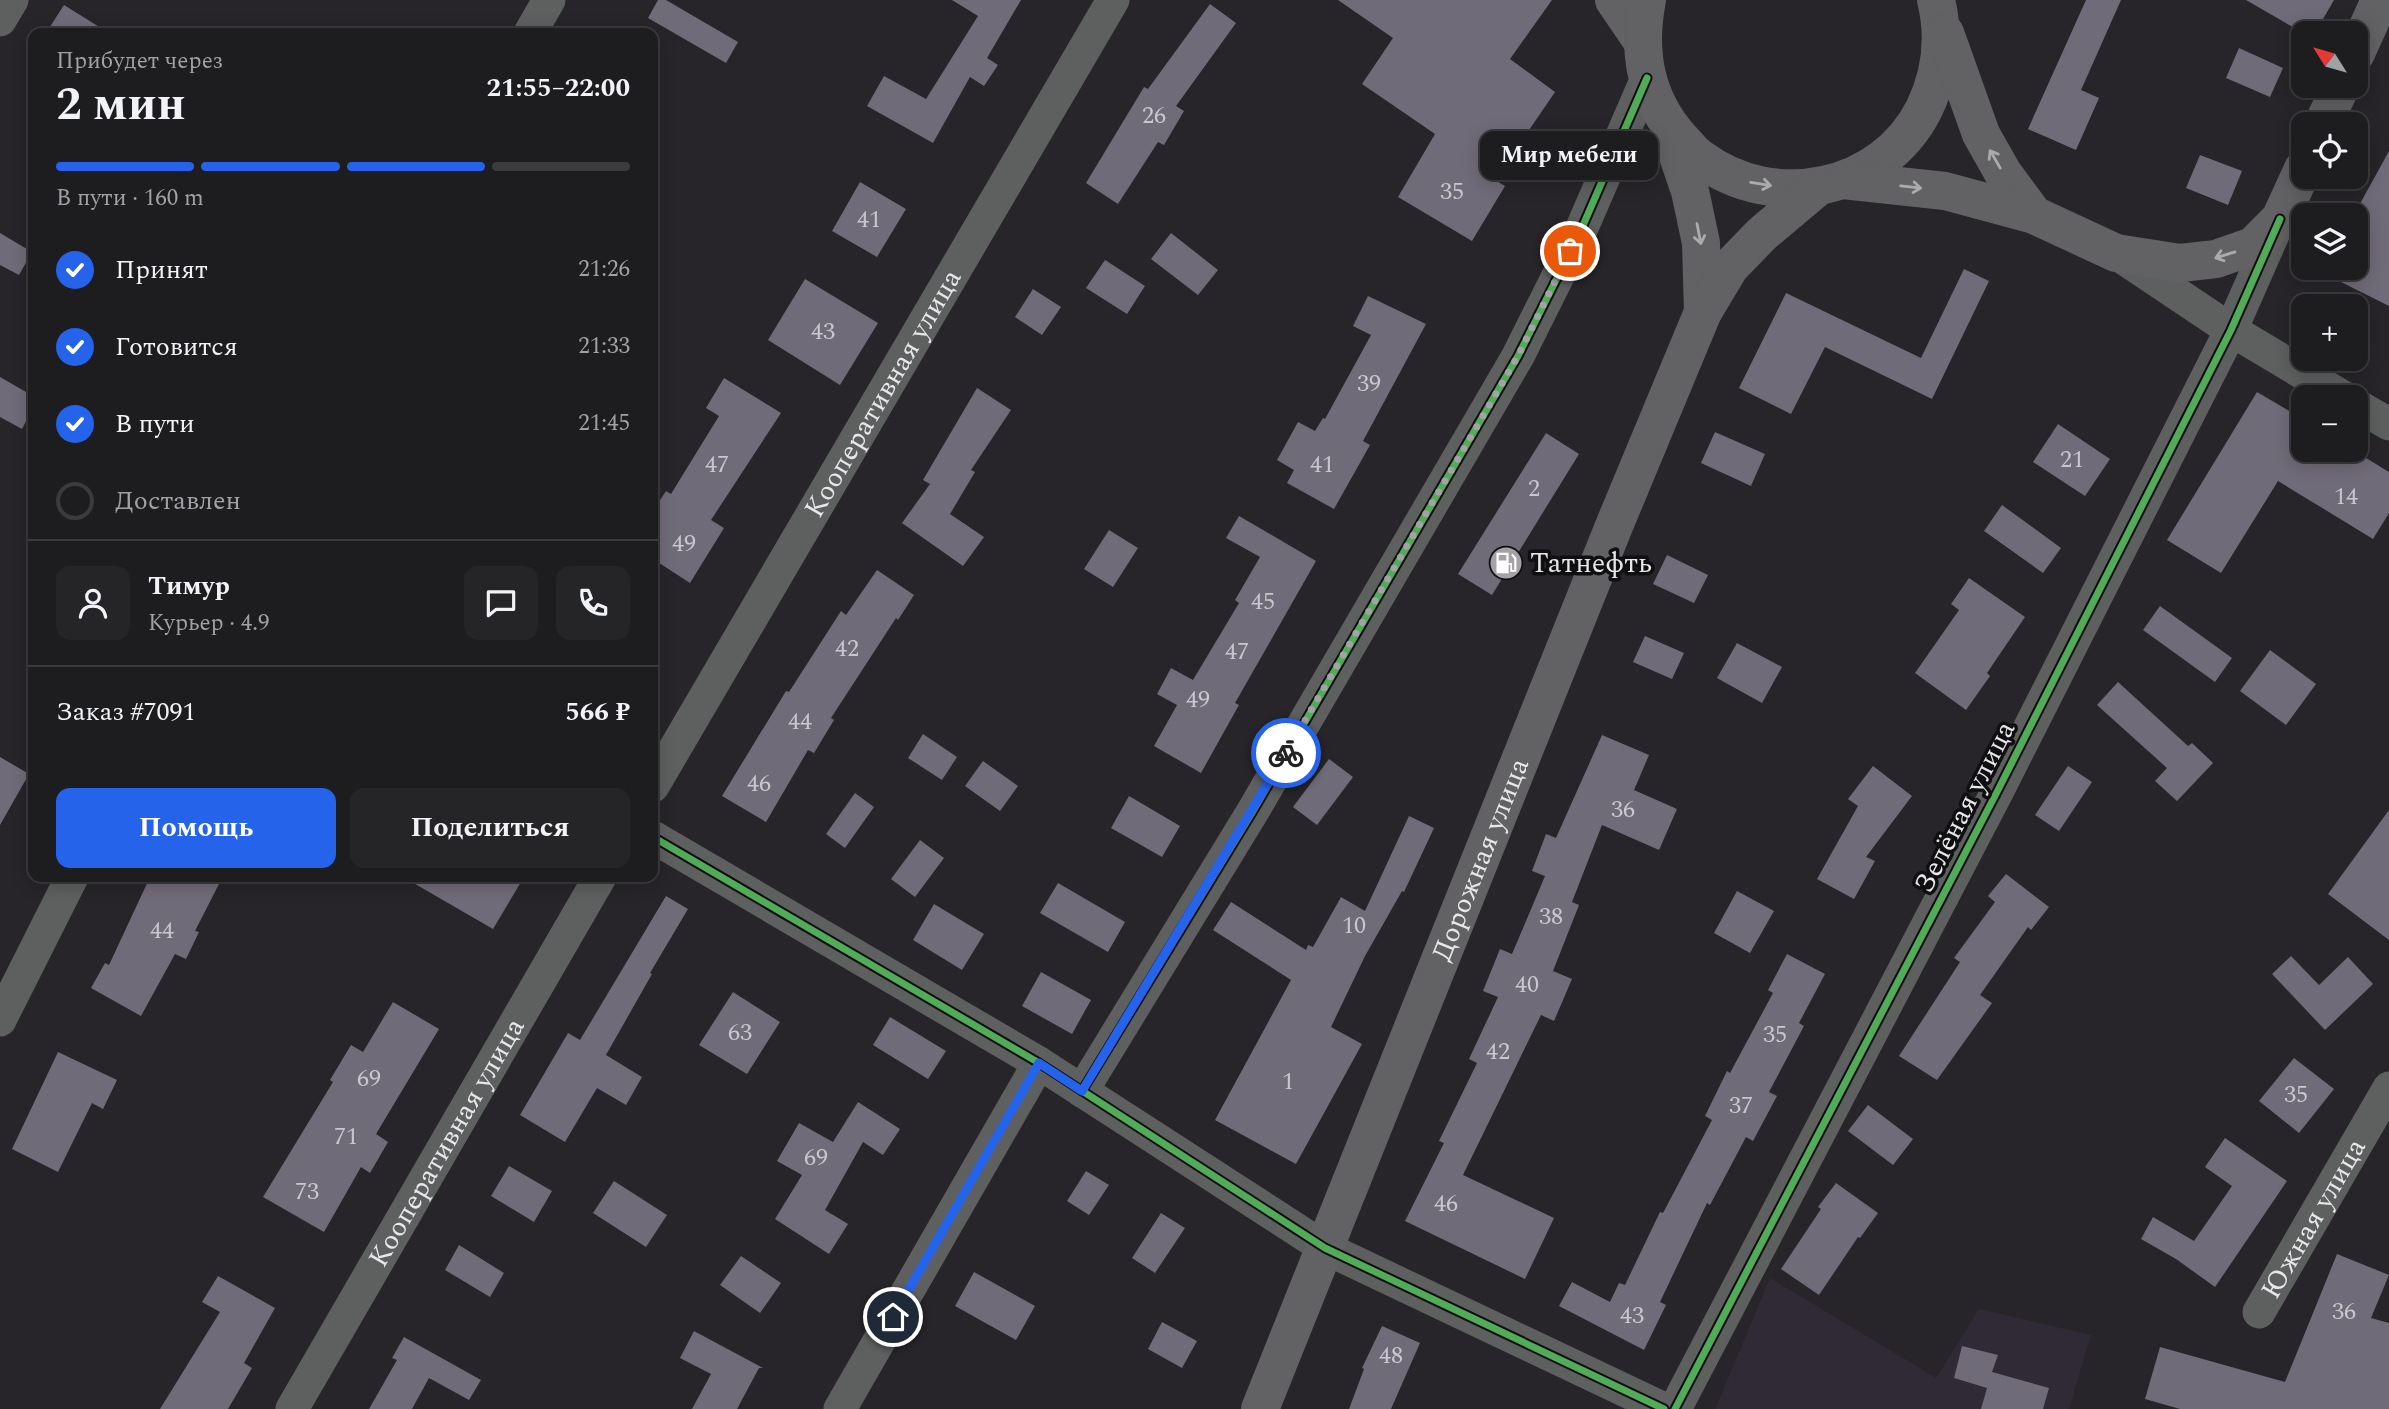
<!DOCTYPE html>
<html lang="ru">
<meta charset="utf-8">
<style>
body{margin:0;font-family:Spectral,serif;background:#252528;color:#f1f3f6;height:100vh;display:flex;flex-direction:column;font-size:26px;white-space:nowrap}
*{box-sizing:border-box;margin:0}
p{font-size:23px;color:#a0a1a4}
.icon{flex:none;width:38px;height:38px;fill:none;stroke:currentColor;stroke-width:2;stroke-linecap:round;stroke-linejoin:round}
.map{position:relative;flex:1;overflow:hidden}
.details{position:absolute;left:28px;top:28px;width:630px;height:854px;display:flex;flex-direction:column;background:#1d1c1f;border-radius:14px;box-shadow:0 4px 18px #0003,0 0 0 2px #3b3a3d}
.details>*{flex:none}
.needle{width:46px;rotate:307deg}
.controls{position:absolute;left:2291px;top:21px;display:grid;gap:14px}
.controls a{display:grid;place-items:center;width:77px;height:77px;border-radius:14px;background:#1d1c1f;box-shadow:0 4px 18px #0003,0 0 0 2px #3b3a3d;font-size:35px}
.pin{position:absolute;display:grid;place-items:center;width:60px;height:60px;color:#fff;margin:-30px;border:4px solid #fff;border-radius:50%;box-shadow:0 2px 7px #0007}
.courier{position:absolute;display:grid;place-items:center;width:70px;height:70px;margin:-35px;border:5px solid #2563eb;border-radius:50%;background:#fff;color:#222;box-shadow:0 2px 9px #0007}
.bubble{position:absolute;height:49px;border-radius:14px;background:#1d1c1f;box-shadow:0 4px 18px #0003,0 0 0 2px #3b3a3d;font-size:23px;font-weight:700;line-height:49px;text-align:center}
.overview em{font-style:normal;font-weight:700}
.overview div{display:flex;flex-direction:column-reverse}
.overview{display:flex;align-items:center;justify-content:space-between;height:119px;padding:0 28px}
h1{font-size:46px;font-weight:700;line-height:52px}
.bar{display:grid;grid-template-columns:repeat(4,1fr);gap:10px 7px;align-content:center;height:84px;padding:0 28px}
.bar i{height:9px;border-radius:5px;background:#3b3a3d}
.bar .on{background:#2563eb}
.bar p{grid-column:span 4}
.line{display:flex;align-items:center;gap:18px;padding:0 28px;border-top:2px solid #3b3a3d}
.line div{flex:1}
.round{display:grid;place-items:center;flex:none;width:74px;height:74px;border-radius:14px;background:#252528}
ol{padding:0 28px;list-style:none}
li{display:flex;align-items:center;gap:21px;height:77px}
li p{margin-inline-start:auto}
li .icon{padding:7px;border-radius:50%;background:#2563eb;color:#fff;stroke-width:4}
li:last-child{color:#a0a1a4}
li i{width:38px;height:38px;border:4px solid #3b3a3d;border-radius:50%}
.primary-button{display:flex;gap:14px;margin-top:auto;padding:14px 28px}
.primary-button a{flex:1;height:80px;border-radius:14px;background:#2563eb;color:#fff;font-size:28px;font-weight:700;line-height:80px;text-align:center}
.primary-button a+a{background:#252528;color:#f1f3f6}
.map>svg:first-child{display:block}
</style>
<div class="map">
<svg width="2389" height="1409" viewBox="0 0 2389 1409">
<rect width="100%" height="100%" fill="#272529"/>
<path fill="#2f2a35" d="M1770,1278L1936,1378L1979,1309L2091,1335L2069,1409H1715Z"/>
<path fill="#706b78" d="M658,0H666L738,42L726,63L648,18Z
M952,0H1021L987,58L998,65L984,86L970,77L933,143L867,106L884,76L926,99L978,16Z
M1338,0H1552L1510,59L1555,92L1495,180L1505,186L1472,241L1398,197L1435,134L1362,84L1393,38Z
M2086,0H2121L2081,90L2099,98L2076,150L2028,129Z
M2246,0H2334L2315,33H2303Z
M1210,4L1236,23L1176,106L1184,111L1164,145L1158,142L1118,204L1086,183L1144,87L1148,89Z
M64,5L109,33H46Z
M2239,48L2283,68L2270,97L2226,78Z
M2389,151V306L2313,268H2356V211Z
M2200,155L2242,171L2228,205L2186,188Z
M860,182L906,209L877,257L832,231Z
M0,233L32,252L19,275L0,265Z
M1171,233L1218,270L1198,295L1151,259Z
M1105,260L1145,286L1127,314L1086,288Z
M1964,269L1989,281L1932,399L1825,347L1791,414L1739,388L1786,293L1921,358Z
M805,279L878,323L840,385L768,340Z
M1033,289L1061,307L1042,335L1015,317Z
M1368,296L1426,324L1363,441L1370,445L1334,509L1287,483L1294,470L1277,460L1298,422L1315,431L1323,418L1325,419L1371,335L1353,326Z
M0,377L33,396V408L22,429L0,417Z
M724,378L781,413L711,520L724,528L690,583L653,559V511L666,491L671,494L719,416L706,408Z
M977,388L1011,410L971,470L975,472L950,514L984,537L963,566L902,523L930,484L923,480Z
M2257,392L2303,419V450H2353L2389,472V513L2373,539L2278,481L2221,573L2167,540Z
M2058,424L2110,459L2085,496L2033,462Z
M1715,432L1765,454L1751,486L1701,463Z
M1546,433L1579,454L1492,595L1458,574Z
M2002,505L2061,548L2043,573L1984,531Z
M1239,516L1316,561L1235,703L1239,705L1201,773L1154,746L1177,705L1157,694L1171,668L1193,680L1239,603L1235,600L1260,557L1226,538Z
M1109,530L1138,548L1113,587L1084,569Z
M1667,555L1708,575L1694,603L1653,584Z
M877,570L914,595L898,620L896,618L831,718L834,720L814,753L808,750L766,822L722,796L786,691L789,692L841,611L846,615Z
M1969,578L2025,617L1987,673L1990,676L1966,710L1915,673L1959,610L1951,604Z
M2160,606L2232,658L2215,682L2143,630Z
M1645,636L1684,653L1672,679L1633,662Z
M1737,643L1782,667L1762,703L1717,678Z
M2270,650L2316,684L2286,725L2240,691Z
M2118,682L2188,746L2192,743L2213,763L2177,801L2155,781L2167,768L2097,705Z
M923,734L957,757L942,780L908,758Z
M1602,735L1649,755L1634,790L1677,809L1659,850L1602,825L1572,902L1579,905L1553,971L1572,979L1554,1021L1541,1015L1463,1175L1554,1218L1525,1279L1405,1221L1444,1143L1439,1141L1477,1063L1469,1059L1498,997L1483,991L1500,949L1512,954L1545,876L1532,871L1546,834L1556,838Z
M0,757L29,774L0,825Z
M1329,759L1353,777L1317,825L1293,807Z
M983,761L1018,786L1000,811L965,786Z
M1873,766L1912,796L1866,857L1875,861L1854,899L1817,879L1858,806L1848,799Z
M2068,766L2092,782L2059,831L2035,815Z
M855,793L874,807L845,848L826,834Z
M1129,796L1180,826L1162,857L1111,828Z
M2389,810V940L2328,894Z
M1409,816L1434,828L1404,892L1402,891L1365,956L1331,1027L1362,1044L1296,1164L1215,1120L1291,980L1213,930L1231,902L1306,950L1308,945L1313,947L1341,897L1365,911Z
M920,840L944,858L915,897L891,879Z
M2006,874L2049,907L2031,930L2028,927L1980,995L1992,1003L1937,1080L1899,1056L1960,962L1954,958L1995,902L1988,896Z
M150,877H205L219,884L195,931L199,932L186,959L175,954L141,1016L91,988L105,963L109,965Z
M403,877H524L493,929Z
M1058,883L1125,922L1108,952L1040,913Z
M1737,891L1774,911L1750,953L1714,933Z
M666,896L688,909L650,973L652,974L606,1055L642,1077L626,1105L597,1088L565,1142L520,1115L568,1033L580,1040Z
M934,904L984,934L962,970L913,940Z
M1787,954L1825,974L1799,1023L1804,1026L1769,1092L1777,1096L1753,1141L1746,1137L1710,1205L1707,1203L1660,1302L1666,1305L1644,1350L1559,1306L1572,1282L1610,1302L1619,1283L1625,1285L1660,1212L1663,1213L1712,1120L1705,1116L1727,1071L1730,1073L1773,993L1768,990Z
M2291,956L2319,985L2348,957L2373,984L2325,1030L2272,974Z
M1041,972L1091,1000L1072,1034L1022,1006Z
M733,992L780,1022L747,1074L699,1045Z
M393,1002L439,1029L376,1134L388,1142L370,1173L361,1167L324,1232L263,1197L333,1082L330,1080L351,1045L363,1052Z
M890,1017L946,1051L928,1079L873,1045Z
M58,1052L117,1080L103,1109L92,1103L58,1172L12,1149Z
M2294,1058L2334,1089L2299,1133L2259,1101Z
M858,1102L900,1129L883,1155L863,1142L825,1210L848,1224L829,1254L775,1219L802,1175L777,1161L799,1123L833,1142Z
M1868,1105L1913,1139L1893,1165L1848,1131Z
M2225,1138L2287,1181L2215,1287L2176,1259L2141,1239L2153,1217L2194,1241L2232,1186L2205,1167Z
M509,1166L552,1191L534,1222L491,1196Z
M1086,1171L1109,1185L1089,1215L1067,1201Z
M614,1181L667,1215L646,1247L593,1213Z
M1836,1183L1878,1213L1860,1238L1858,1237L1819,1295L1781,1269L1821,1209L1818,1207Z
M1161,1213L1185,1228L1155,1273L1132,1258Z
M459,1245L504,1273L490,1297L445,1270Z
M2337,1254L2389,1275L2371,1318L2389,1323V1409H2180L2145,1399L2160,1347L2285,1382Z
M741,1256L781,1283L760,1313L720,1285Z
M974,1272L1035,1306L1016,1340L955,1306Z
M218,1276L275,1308L244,1363L252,1368L228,1409H160L220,1312L202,1302Z
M1162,1322L1197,1341L1182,1368L1148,1349Z
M1382,1326L1420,1343L1391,1409H1349L1364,1369L1362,1368Z
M694,1331L763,1368H759L737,1409H692L711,1374L680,1358Z
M404,1337L481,1380L469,1400L429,1378L412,1409H369L397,1360L392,1358Z
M1962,1346L1998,1355L1992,1372L2049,1388L2043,1409H1981L1987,1388L1954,1378Z"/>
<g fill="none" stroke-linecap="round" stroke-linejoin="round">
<g stroke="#5e605f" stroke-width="33">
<path d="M0,20L12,0"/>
<path d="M530,33L549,0"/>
<path d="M2116,253L2231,330L2343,397"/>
<path d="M2356,405L2389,424"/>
<path id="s1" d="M653,786L1113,0"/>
<path d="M653,837L1039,1063L1325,1248L1664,1409"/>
<path d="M0,1020L72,877"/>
<path d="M1082,1091L1253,811L1518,356L1581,230L1647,78"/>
<path id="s2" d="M2259,1312L2389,1088"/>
<path id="s3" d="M292,1409L600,877"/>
<path d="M840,1409L1039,1063"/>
<path d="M1675,1409L1997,792L2231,330L2279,221"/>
</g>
<g stroke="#626163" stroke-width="38">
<path d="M1614,0L1642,41"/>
<path d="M1647,0C1637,52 1645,99 1681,139C1687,145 1693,153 1700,158C1773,213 1883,191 1924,109C1941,74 1945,37 1936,0"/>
<path d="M1945,33L1981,134L2003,173L2034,215"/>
<path d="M2356,53L2380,0"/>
<path d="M2323,124L2341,86"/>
<path d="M1670,133L1690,191L1701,243L1703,312"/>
<path d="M1843,180L1945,191L2034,215L2116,253L2180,263L2216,259L2253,246L2280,219L2303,169"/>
<path id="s4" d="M1260,1409L1614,526L1703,312L1730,267L1762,234L1818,187"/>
</g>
<defs>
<path id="cycleway" d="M653,837L1039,1063L1325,1248L1664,1409
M1082,1091L1253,811L1518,356L1581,230L1647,78
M1675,1409L1997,792L2231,330L2280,219"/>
</defs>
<use href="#cycleway" stroke="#0f0e10" stroke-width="11"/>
<use href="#cycleway" stroke="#51ab58" stroke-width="7"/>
</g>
<defs><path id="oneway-shaft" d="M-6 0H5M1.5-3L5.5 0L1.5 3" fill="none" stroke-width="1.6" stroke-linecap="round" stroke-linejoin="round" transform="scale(1.75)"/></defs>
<g stroke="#abaaad">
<use href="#oneway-shaft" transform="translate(1995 159) rotate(-120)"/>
<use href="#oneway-shaft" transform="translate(1761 184) rotate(9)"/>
<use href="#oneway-shaft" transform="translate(1911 187) rotate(6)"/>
<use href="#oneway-shaft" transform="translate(1699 234) rotate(79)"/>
<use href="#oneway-shaft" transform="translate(2225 255) rotate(163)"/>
</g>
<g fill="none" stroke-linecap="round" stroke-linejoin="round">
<path stroke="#a4a2a6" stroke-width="7" stroke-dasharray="0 12.6" d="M1286,753L1518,356L1570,251"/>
<path stroke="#2563eb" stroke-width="9" d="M893,1317L1039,1063L1082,1091L1286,753"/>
</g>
<defs>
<symbol id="fuel-disc" viewBox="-11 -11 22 22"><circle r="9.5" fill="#a4a2a6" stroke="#0f0e10"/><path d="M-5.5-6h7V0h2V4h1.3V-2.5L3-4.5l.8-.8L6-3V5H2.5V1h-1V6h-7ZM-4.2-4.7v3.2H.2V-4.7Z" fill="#fff"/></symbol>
</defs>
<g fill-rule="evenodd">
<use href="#fuel-disc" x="1487" y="544" width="38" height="38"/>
</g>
<g text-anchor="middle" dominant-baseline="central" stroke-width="7" stroke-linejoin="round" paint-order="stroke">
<g font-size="24" fill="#c9c7ce">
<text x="1154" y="116">26</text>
<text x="1452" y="192">35</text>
<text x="869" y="220">41</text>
<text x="823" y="332">43</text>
<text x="1369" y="384">39</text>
<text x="2072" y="460">21</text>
<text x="717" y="465">47</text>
<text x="1322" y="465">41</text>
<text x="1534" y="489">2</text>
<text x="2346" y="497">14</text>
<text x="684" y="544">49</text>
<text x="1263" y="602">45</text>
<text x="847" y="649">42</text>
<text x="1237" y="652">47</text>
<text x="1198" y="700">49</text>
<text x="800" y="722">44</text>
<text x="759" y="784">46</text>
<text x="1623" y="810">36</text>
<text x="1551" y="917">38</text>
<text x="1354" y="926">10</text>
<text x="162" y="931">44</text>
<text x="1527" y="985">40</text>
<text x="740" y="1033">63</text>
<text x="1775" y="1035">35</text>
<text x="1498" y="1052">42</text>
<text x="369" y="1079">69</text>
<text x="1288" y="1082">1</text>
<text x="2296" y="1095">35</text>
<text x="1741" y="1106">37</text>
<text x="346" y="1137">71</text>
<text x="816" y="1158">69</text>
<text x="307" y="1192">73</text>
<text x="1446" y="1204">46</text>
<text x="2344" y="1312">36</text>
<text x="1632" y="1316">43</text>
<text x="1391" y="1356">48</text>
</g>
<g font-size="28" fill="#e7e6ea" stroke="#0f0e10">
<text stroke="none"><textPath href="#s1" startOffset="455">Кооперативная улица</textPath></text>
<text transform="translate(1965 807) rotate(-63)">Зелёная улица</text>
<text stroke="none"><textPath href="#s4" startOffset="592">Дорожная улица</textPath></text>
<text stroke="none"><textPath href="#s3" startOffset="308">Кооперативная улица</textPath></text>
<text stroke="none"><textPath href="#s2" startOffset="108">Южная улица</textPath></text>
</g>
<g font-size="28" fill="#e7e6ea" stroke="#0f0e10" text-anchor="start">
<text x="1530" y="563">Татнефть</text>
</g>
</g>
</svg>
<div class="controls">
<a><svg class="needle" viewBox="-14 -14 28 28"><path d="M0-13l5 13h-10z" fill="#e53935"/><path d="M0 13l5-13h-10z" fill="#a0a1a4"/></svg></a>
<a><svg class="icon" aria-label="locate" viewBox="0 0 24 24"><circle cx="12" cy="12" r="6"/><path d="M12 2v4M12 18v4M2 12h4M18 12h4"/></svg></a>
<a><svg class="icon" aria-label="layers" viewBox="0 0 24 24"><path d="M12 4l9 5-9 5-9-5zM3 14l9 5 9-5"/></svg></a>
<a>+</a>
<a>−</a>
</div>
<div class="pin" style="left:1570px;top:251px;background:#ea580c"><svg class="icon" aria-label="bag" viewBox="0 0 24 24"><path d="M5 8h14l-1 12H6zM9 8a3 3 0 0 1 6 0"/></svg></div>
<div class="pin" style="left:893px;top:1317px;background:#1f2937"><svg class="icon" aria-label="home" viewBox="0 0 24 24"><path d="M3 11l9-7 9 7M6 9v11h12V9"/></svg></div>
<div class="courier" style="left:1286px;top:753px"><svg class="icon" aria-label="bike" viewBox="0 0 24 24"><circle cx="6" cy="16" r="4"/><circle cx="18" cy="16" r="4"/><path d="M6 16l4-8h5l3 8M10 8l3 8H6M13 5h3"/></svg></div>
<div class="bubble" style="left:1480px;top:131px;width:178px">Мир мебели</div>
<section class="details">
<div class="overview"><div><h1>2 мин</h1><p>Прибудет через</p></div><em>21:55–22:00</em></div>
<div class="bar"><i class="on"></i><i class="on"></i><i class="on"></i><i></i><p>В пути · 160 m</p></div>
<ol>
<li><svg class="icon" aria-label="check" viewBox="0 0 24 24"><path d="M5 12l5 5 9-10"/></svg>Принят<p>21:26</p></li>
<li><svg class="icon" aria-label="check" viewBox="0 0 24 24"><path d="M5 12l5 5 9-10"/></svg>Готовится<p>21:33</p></li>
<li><svg class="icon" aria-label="check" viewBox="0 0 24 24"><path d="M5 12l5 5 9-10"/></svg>В пути<p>21:45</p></li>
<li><i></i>Доставлен</li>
</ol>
<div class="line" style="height:126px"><a class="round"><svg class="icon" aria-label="person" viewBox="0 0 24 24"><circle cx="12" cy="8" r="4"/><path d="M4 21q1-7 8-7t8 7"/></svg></a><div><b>Тимур</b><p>Курьер · 4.9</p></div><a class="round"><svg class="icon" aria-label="chat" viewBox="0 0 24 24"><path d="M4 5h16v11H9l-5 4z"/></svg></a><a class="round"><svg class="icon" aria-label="phone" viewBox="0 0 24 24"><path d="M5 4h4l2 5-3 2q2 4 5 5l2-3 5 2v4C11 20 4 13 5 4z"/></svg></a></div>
<div class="line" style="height:91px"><div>Заказ #7091</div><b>566 ₽</b></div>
<div class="primary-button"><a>Помощь</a><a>Поделиться</a></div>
</section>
</div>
